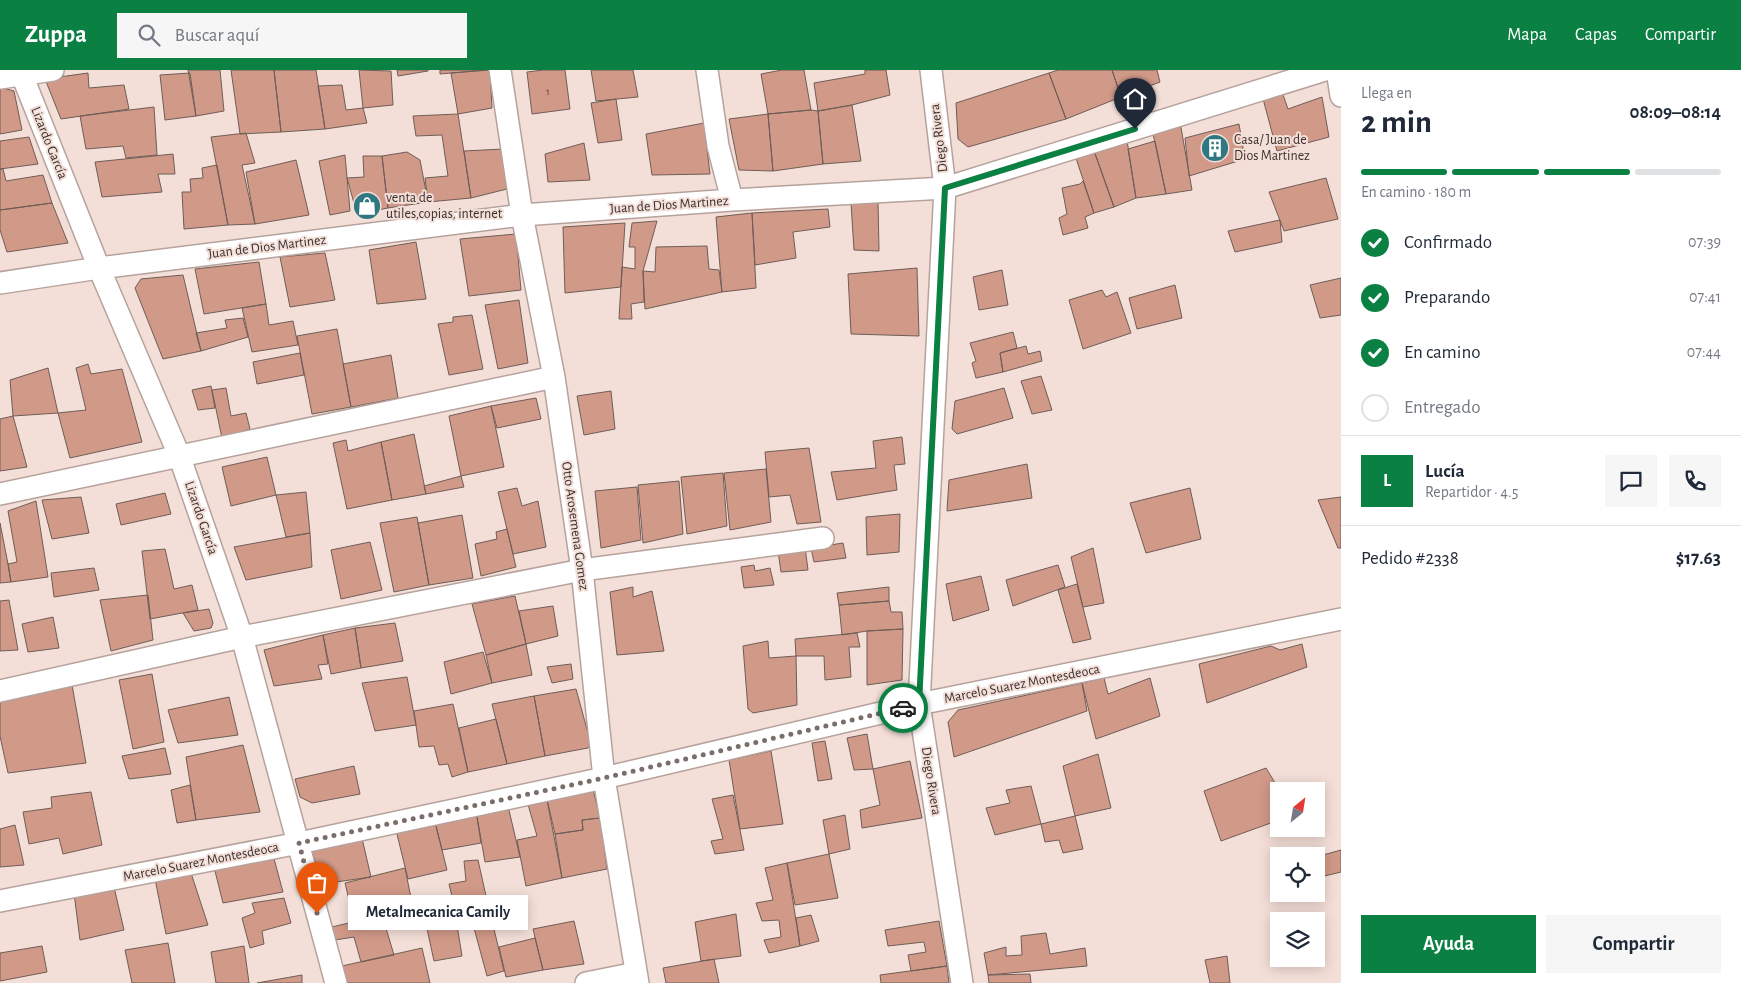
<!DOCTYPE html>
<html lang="es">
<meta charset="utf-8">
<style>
body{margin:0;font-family:"Alegreya Sans",sans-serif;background:#f6f6f7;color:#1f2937;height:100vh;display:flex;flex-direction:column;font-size:19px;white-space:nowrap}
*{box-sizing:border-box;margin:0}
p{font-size:16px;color:#747a83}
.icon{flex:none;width:28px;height:28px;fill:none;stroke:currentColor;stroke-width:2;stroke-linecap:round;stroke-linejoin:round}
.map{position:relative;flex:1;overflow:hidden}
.drawer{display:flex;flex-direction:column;background:#fff;width:400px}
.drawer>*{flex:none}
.needle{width:32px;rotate:30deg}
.fabs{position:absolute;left:1270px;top:712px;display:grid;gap:10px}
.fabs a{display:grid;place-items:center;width:55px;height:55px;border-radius:0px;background:#fff;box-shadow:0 2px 12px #0003;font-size:25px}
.pin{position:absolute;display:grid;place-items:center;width:42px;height:42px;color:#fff;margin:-51px -21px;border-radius:50% 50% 50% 0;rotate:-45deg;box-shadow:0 0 5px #0007}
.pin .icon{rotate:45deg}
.courier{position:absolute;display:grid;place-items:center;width:50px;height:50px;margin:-25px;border:4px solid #0b8043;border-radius:50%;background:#fff;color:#222;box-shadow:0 1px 6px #0007}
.bubble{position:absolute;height:35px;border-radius:0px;background:#fff;box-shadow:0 2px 12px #0003;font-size:16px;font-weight:700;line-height:35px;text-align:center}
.head em{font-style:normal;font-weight:700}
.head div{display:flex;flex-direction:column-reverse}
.head{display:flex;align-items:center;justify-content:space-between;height:85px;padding:0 20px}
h1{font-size:32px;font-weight:700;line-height:38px}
.bar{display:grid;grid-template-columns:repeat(4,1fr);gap:8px 5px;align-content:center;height:60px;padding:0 20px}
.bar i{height:6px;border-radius:4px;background:#e0e1e3}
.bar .active{background:#0b8043}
.bar p{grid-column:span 4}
.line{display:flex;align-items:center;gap:12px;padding:0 20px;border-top:1px solid #e0e1e3}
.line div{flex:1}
.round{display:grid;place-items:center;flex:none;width:52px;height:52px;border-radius:0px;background:#f6f6f7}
ol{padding:0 20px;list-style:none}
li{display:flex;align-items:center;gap:15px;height:55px}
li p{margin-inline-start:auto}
li .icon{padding:5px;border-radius:50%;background:#0b8043;color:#fff;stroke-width:4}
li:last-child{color:#747a83}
li i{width:28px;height:28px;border:2px solid #e0e1e3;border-radius:50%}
.action{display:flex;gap:10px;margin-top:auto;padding:10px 20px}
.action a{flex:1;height:58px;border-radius:0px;background:#0b8043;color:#fff;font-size:20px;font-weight:700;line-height:58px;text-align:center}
.action a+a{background:#f6f6f7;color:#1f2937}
header{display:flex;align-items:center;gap:30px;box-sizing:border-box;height:70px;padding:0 25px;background:#0b8043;color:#fff}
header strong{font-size:24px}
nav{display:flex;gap:28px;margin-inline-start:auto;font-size:18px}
.search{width:350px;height:45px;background:#f6f6f7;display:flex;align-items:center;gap:12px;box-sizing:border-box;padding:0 18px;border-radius:0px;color:#747a83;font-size:19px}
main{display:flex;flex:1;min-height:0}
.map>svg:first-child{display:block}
</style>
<header>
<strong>Zuppa</strong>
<div class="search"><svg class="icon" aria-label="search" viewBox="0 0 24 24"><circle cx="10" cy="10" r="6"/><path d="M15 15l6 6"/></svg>Buscar aquí</div>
<nav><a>Mapa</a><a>Capas</a><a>Compartir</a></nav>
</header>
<main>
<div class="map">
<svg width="1341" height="913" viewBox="0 0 1341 913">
<rect width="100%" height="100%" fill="#f4dfd8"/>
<path fill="#d19988" stroke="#6f5d57" d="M188,0H220L224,41L196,46Z
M231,0H274L281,62L240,64Z
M274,0H316L325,59L281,62Z
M359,0L391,1L393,35L363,38Z
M397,0H428V1L398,6Z
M440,0H485L440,4Z
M490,0L492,38L458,44L451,3Z
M543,0H565L570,39L532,44L527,2Z
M591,0H633L638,27L596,31Z
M782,0H804L811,40L768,44L761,4Z
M865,0H886L890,25L852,35L818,41L814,13L865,4Z
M1058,0H1112L1121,27L1066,49L1049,3Z
M1112,0H1157L1160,12L1121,27Z
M88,3L89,18L124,15L129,39L61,49L45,9Z
M190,3L196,46L165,50L160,5Z
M1049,3L1066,49L968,77L958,69L956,33Z
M342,15L346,40L363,38L367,53L325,59L318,16Z
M0,17L14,21L22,60L0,64Z
M1281,19L1288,39L1322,27L1329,67L1277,81L1262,25Z
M616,29L622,70L598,73L591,33Z
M852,35L861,91L823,94L818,41Z
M154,37L157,85L126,88L123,76L86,79L80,46Z
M811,40L818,41L823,94L773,101L768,44Z
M458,44L471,128L428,132L425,108L448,106L442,65L416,66L413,46Z
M768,44L773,101L739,100L729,49Z
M1180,52L1192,120L1166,124L1152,59Z
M704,53L710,104L652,105L646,64Z
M1239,54L1245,89L1189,106L1185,68Z
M246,63L255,93L242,95L255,154L228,155L211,67Z
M1126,64L1136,128L1114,137L1093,78Z
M29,67L38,94L0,99V71Z
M1155,71L1166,124L1136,128L1128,79Z
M584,73L590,110L548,112L545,84Z
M1093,78L1114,137L1094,143L1075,85Z
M503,79L507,119L471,128L464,81Z
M407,82L420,90L428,132L388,138L382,86Z
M173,84L175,104H158L162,122L102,127L95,92Z
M345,85L350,141L330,145L319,91Z
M363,86H382L388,138L357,144L347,108L364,107Z
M296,90L309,145L255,154L246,102Z
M217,95L228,155L184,159L182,122H191L190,109L203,108L202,98Z
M0,99H3L6,111L43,105L52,133L0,140Z
M1326,108L1338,149L1284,161L1269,122Z
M1083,111L1094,143L1085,147L1088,158L1063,165L1059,148L1067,144L1062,118L1080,114Z
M878,131L879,181L854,180L851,133Z
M52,133L68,173L7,182L0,160V140Z
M828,139L830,157L793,162L796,188L755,195L752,143Z
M752,143L756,218L722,222L716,147Z
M1280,150L1282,172L1235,182L1228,161Z
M657,151L643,201L644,232L631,234L632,249H619L622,197L635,199V177H629L632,153Z
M625,153L621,217L565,223L563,157Z
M516,164L521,220L469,226L460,169Z
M416,172L426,229L377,234L369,180Z
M707,176L709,199L719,200L722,222L645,239L643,201L655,202L656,177Z
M325,183L335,230L290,237L280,187Z
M259,192L266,234L204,244L195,199Z
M917,198L919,266L851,264L848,204Z
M1002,200L1008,235L979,240L973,207Z
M183,205L201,281L163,289L135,218L141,209Z
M1341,208V245L1320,248L1310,215Z
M1175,215L1182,248L1137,259L1129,228Z
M1102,220L1106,227L1117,222L1131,263L1083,279L1069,230Z
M519,230L528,293L498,299L485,235Z
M266,234L269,255L293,251L298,275L252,282L242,238Z
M472,245L483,299L449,305L438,254L453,252V247Z
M243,248L248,267L201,281L196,263L227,258L225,250Z
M337,259L351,337L312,344L297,266Z
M1013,262L1017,278L1000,283L1003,302L976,308L972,293L976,291L970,273Z
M1026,276L1028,284L1040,281L1042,291L1003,302L1000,283Z
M300,283L304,305L257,314L253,292Z
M391,285L398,328L351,337L343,294Z
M88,294L91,304L122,299L142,372L70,388L58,343L86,340L76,298Z
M48,298L58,343L13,346L10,310Z
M1041,306L1052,340L1032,344L1021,311Z
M211,316L215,338L198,340L192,320Z
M226,318L231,346L246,343L250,359L222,368L212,320Z
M1004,318L1013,348L957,364L952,359L955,331Z
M611,321L615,359L584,365L577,326Z
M536,328L541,349L497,358L491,336Z
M491,336L504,397L461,406L449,346Z
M13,346L27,397L0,401V349Z
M414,364L426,424L392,430L381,372Z
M902,367L905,394L894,395L897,420L837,430L831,402L876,398L873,371Z
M346,370L348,381L381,372L392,430L347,439L333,373Z
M809,378L821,452L797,454L790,425L769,427L765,382Z
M267,387L276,425L231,436L222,397Z
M1027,394L1032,428L947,441L949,410Z
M766,399L771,452L730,460L724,403Z
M723,403L727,456L687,464L681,407Z
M461,406L464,417L426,424L424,416Z
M679,411L683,464L643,473L638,415Z
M637,417L641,470L601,478L595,421Z
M517,418L522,436L538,431L546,477L513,484L498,422Z
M1190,418L1201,469L1146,483L1130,433Z
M306,422L310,463L286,467L276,425Z
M165,423L171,444L121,455L116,434Z
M81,427L89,463L52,469L42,430Z
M1341,427V478H1338L1318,430Z
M36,431L48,507L11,512L8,494L17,492L8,441Z
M900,444L899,482L867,485L866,447Z
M462,445L473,508L429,515L418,453Z
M417,447L429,515L394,522L380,453Z
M0,453L8,494L11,512L0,513Z
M507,459L516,497L481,506L475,474L497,469L496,462Z
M310,463L312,497L246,510L234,477Z
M370,472L382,520L341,529L331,480Z
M843,473L846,488L814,492L811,478Z
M805,477L808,500L781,502L778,481Z
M1093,478L1104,533L1083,537L1071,487Z
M165,479L174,519L192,515L198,540L150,549L142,481Z
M754,495L755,501L770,498L774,515L744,518L741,497Z
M1058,495L1065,517L1013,536L1006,510Z
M94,498L99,520L54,527L51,503Z
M981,506L989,540L953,551L946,514Z
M1077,514L1091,569L1073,573L1058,520Z
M633,517V527L652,521L664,581L617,585L610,522Z
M889,517V531L839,535L837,523Z
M148,525L153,570L111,581L100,530Z
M515,526L526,574L486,585L472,534Z
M9,530L18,580L0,581V531Z
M889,531L891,542H902L903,559L867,561L842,565L839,535Z
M553,536L558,566L526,574L519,541Z
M209,539L213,553L211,558L194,561L183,543Z
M53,547L59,578L28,582L22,554Z
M395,553L403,591L361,598L355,558Z
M355,558L361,598L331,604L323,565Z
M903,559L902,610L867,615V561Z
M857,563L860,577H849L851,607L825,610L824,586H796L795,569Z
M323,565L328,594L318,595L322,609L274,616L264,580Z
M768,571L769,588L796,586L797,635L753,643L748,639L743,576Z
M526,574L532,605L492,613L486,585Z
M1302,574L1307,597L1207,633L1199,594L1271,576L1280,580Z
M483,582L492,613L451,624L444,592Z
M571,594L573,609L552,613L547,597Z
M152,604L164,672L133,679L119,610Z
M407,607L416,655L375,661L362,613Z
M1104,608L1108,624L1150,608L1160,646L1096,669L1082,613Z
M1082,613L1087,641L954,687L948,652L958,640Z
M72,615L86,693L8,703L0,666V630Z
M576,619L591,674L588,678L545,686L534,626Z
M534,626L545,686L507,694L492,634Z
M229,627L238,665L178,673L168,640Z
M453,634L468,702L452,707L448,694L439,695L434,676L419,677L414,641Z
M496,649L507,694L468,702L459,658Z
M867,664L873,699L854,700L847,668Z
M825,671L832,709L818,711L812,673Z
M243,675L260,742L196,750L186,687Z
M165,678L171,704L129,709L122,686Z
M771,681L783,754L740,759L729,690Z
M1098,684L1111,738L1075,746L1063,696Z
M910,691L922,748L862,758L860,740L880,735L873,699Z
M354,696L360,724L312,733L300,727L295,709Z
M1266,698L1280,721H1279V750L1221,771L1204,721Z
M190,715L196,750L177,753L171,720Z
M1031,716L1041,754L995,765L986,738L1010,733L1006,720Z
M593,719L600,748L582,750L583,760L555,764L546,725Z
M91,722L102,775L63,784L59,768L29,774L23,742L52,738L51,727Z
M546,725L562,808L526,816L517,770L537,766L527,731Z
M733,725L744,780L715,784L711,771L723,769L712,729Z
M508,736L520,787L485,792L476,741Z
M476,741L481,773L442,780L434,748Z
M845,745L850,779L829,784L823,750Z
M1075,746L1083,779L1063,783L1059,770L1045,772L1041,754Z
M434,748L447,800L408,809L395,756Z
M600,748L607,799L562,808L555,764L583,760L582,750Z
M15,755L24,795L0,797V759Z
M361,764L371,807L322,814L312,782L319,773Z
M1341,780V802L1316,808V787Z
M829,784L838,828L795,835L787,793Z
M273,785L283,822L223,833L214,797Z
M478,790L486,826L453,831L449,814L466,811L464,791Z
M787,793L800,876L769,883L764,870L781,867L779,850L762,851L756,833L773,830L765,798Z
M405,798L413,838L354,851L345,813Z
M190,800L208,855L166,864L155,809Z
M114,817L124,860L80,870L74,823Z
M284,828L291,853L262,861L264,874L250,878L242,848L255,843L252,833Z
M736,844L741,886L701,891L695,852Z
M382,845L394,885L361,892L354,867L335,870L332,857Z
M811,845L819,871L800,876L796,848Z
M456,849L462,886L434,891L426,854Z
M574,851L584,894L543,900L533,859Z
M939,851L947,896L911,901L908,885L926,882L924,872L888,876L885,860Z
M493,855L504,901L487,906L474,858Z
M1046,863L1050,884L1085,878L1087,896L988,905L984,883L1006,877V886L1022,885L1021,866Z
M535,868L543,900L506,907L499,877Z
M168,873L175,913H132L125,880Z
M42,876L47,902L0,911V883Z
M244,876L249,913H216L211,882Z
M422,878L430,913H347L342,896Z
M1227,886L1230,913H1210L1205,890Z
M714,889L719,913H666L663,898Z
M947,896L949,913H881L880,905Z
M1030,904L1031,913H989L988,905Z
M302,905V913H257Z"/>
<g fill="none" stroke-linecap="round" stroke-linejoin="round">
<defs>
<path id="street" d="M20,0L99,198L179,385L242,567L336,913
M500,0L522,145L554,307L582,500L604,708L638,913
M707,0L718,76L732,130
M931,0L945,118L919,634L962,913
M1337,0L1341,26
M0,8L53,0
M0,213L99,198L522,145L732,130L945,118L1325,0
M0,424L554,307
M0,621L242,567L582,500L823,468
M0,831L299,773L604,708L919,634L1341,549
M586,913L636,903"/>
</defs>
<use href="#street" stroke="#b6a29c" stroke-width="24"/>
<use href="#street" stroke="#fff" stroke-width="21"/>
</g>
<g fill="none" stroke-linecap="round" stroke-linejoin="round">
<path stroke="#7b6e6a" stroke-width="5" stroke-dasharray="0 9" d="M317,843L299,773L604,708L903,638"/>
<path stroke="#0b8043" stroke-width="6" d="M903,638L919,634L945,118L1135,59"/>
</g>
<defs>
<symbol id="building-disc" viewBox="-11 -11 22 22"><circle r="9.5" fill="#2f7781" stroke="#f4dfd8"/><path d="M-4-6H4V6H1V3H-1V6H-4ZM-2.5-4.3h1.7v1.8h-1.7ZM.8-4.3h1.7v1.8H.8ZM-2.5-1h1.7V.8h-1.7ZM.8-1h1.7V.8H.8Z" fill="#fff"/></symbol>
<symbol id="shop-disc" viewBox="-11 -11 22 22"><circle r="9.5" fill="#2f7781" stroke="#f4dfd8"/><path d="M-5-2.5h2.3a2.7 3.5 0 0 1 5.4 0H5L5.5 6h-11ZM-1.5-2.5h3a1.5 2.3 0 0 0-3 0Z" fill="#fff"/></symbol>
</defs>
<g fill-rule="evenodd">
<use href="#building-disc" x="1199" y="62" width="32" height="32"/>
<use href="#shop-disc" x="351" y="120" width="32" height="32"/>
</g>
<g text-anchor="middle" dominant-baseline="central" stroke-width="4" stroke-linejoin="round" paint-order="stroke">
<g font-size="11" fill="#604b45">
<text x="548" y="21">1</text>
</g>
<g font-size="14" fill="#3a312f" stroke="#f4dfd8">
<text transform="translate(939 68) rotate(-97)">Diego Rivera</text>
<text transform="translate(49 73) rotate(68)">Lizardo García</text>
<text transform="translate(669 135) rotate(-4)">Juan de Dios Martinez</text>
<text transform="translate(267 177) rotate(-7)">Juan de Dios Martinez</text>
<text transform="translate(201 448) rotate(71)">Lizardo García</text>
<text transform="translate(575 456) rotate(82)">Otto Arosemena Gomez</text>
<text transform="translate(1022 614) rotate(-11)">Marcelo Suarez Montesdeoca</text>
<text transform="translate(931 711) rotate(81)">Diego Rivera</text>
<text transform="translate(201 792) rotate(-11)">Marcelo Suarez Montesdeoca</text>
</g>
<g font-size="14" fill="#3a312f" stroke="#f4dfd8" text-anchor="start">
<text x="1234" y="70">Casa/ Juan de<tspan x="1234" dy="16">Dios Martinez</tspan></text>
<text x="386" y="128">venta de<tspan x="386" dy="16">utiles,copias, internet</tspan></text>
</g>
</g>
</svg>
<div class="fabs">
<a><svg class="needle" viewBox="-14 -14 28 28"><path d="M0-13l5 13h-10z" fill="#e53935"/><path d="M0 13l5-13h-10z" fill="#747a83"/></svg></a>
<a><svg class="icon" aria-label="locate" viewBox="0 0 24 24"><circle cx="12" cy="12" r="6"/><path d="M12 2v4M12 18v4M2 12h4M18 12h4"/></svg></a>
<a><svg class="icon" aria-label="layers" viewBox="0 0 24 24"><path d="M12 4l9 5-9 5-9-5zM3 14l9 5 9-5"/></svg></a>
</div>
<div class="pin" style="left:317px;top:843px;background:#ea580c"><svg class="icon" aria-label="bag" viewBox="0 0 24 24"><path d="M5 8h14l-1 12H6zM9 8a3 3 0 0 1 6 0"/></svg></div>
<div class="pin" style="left:1135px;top:59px;background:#1f2937"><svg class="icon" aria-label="home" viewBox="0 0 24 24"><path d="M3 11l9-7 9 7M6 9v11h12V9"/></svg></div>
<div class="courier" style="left:903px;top:638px"><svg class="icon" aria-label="car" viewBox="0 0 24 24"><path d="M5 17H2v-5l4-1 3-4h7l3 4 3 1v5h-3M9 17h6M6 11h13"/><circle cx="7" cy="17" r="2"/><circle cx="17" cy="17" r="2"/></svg></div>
<div class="bubble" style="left:348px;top:825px;width:180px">Metalmecanica Camily</div>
</div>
<section class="drawer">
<div class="head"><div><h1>2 min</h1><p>Llega en</p></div><em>08:09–08:14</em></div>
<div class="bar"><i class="active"></i><i class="active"></i><i class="active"></i><i></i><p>En camino · 180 m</p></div>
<ol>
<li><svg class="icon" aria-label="check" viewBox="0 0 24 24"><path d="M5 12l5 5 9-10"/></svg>Confirmado<p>07:39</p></li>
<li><svg class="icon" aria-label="check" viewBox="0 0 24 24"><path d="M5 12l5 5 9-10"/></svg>Preparando<p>07:41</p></li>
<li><svg class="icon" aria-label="check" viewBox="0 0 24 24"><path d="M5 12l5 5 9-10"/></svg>En camino<p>07:44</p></li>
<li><i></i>Entregado</li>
</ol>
<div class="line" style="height:90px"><b class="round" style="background:#0b8043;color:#fff">L</b><div><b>Lucía</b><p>Repartidor · 4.5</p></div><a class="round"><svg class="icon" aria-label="chat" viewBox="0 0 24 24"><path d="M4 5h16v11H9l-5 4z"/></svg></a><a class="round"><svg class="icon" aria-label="phone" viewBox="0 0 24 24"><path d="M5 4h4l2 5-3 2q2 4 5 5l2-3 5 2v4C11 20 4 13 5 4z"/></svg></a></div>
<div class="line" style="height:65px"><div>Pedido #2338</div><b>$17.63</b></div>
<div class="action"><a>Ayuda</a><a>Compartir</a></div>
</section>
</main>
